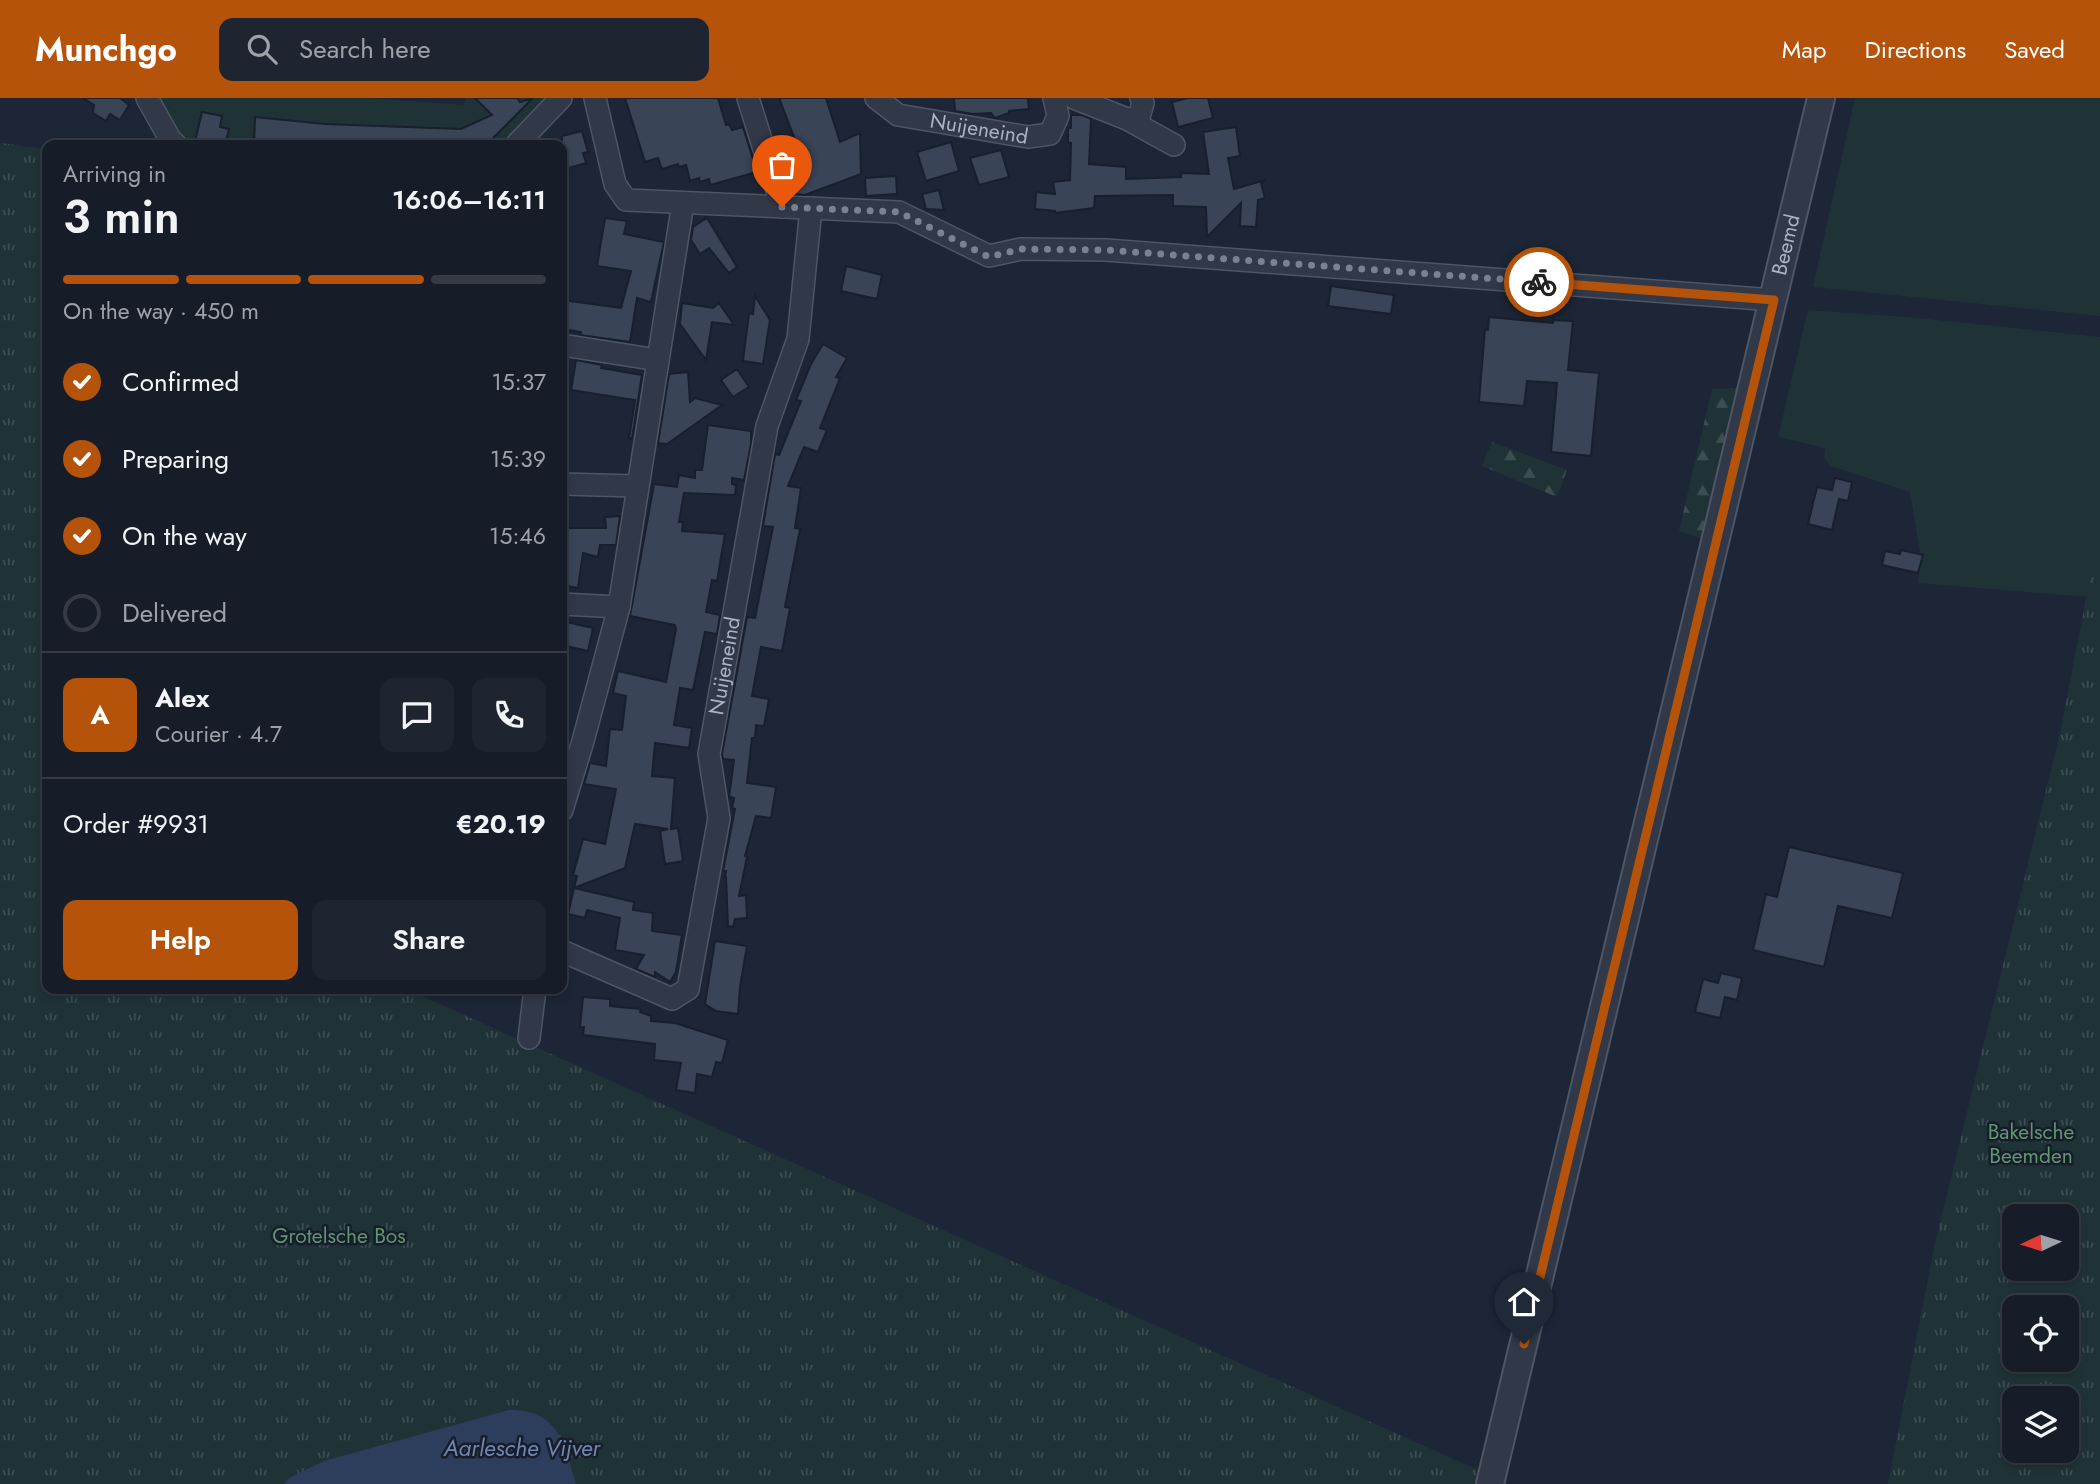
<!DOCTYPE html>
<meta charset="utf-8">
<style>
body{margin:0;font-family:Jost,sans-serif;background:#1f2530;color:#f1f3f6;height:100vh;display:flex;flex-direction:column;font-size:26px;white-space:nowrap}
*{box-sizing:border-box;margin:0}
p{font-size:23px;color:#9ea1a8}
.icon{flex:none;width:38px;height:38px;fill:none;stroke:currentColor;stroke-width:2;stroke-linecap:round;stroke-linejoin:round}
.map{position:relative;flex:1;overflow:hidden}
.drawer{position:absolute;left:42px;top:42px;width:525px;height:854px;display:flex;flex-direction:column;background:#161c28;border-radius:14px;box-shadow:0 4px 10px #0003,0 0 0 2px #353a45}
.drawer>*{flex:none}
.needle{width:46px;rotate:266deg}
.fabs{position:absolute;left:2002px;top:1106px;display:grid;gap:14px}
.fabs a{display:grid;place-items:center;width:77px;height:77px;border-radius:14px;background:#161c28;box-shadow:0 4px 10px #0003,0 0 0 2px #353a45;font-size:35px}
.pin{position:absolute;display:grid;place-items:center;width:60px;height:60px;color:#fff;margin:-72px -30px;border-radius:50% 50% 50% 0;rotate:-45deg;box-shadow:0 0 7px #0007}
.pin .icon{rotate:45deg}
.courier{position:absolute;display:grid;place-items:center;width:70px;height:70px;margin:-35px;border:5px solid #b45309;border-radius:50%;background:#fff;color:#222;box-shadow:0 2px 9px #0007}
.summary em{font-style:normal;font-weight:600}
.summary div{display:flex;flex-direction:column-reverse}
.summary{display:flex;align-items:center;justify-content:space-between;height:119px;padding:0 21px}
h1{font-size:46px;font-weight:600;line-height:52px}
.bar{display:grid;grid-template-columns:repeat(4,1fr);gap:10px 7px;align-content:center;height:84px;padding:0 21px}
.bar i{height:9px;border-radius:5px;background:#353a45}
.bar .current{background:#b45309}
.bar p{grid-column:span 4}
.line{display:flex;align-items:center;gap:18px;padding:0 21px;border-top:2px solid #353a45}
.line div{flex:1}
.round{display:grid;place-items:center;flex:none;width:74px;height:74px;border-radius:14px;background:#1f2530}
ol{padding:0 21px;list-style:none}
li{display:flex;align-items:center;gap:21px;height:77px}
li p{margin-inline-start:auto}
li .icon{padding:7px;border-radius:50%;background:#b45309;color:#fff;stroke-width:4}
li:last-child{color:#9ea1a8}
li i{width:38px;height:38px;border:4px solid #353a45;border-radius:50%}
.button{display:flex;gap:14px;margin-top:auto;padding:14px 21px}
.button a{flex:1;height:80px;border-radius:14px;background:#b45309;color:#fff;font-size:28px;font-weight:600;line-height:80px;text-align:center}
.button a+a{background:#1f2530;color:#f1f3f6}
header{display:flex;align-items:center;gap:42px;box-sizing:border-box;height:98px;padding:0 35px;background:#b45309;color:#fff}
header strong{font-size:33px}
nav{display:flex;gap:38px;margin-inline-start:auto;font-size:24px}
.search{width:490px;height:63px;background:#1f2530;display:flex;align-items:center;gap:18px;box-sizing:border-box;padding:0 24px;border-radius:14px;color:#9ea1a8;font-size:26px}
.map>svg:first-child{display:block}
</style>
<header>
<strong>Munchgo</strong>
<div class="search"><svg class="icon" aria-label="search" viewBox="0 0 24 24"><circle cx="10" cy="10" r="6"/><path d="M15 15l6 6"/></svg>Search here</div>
<nav><a>Map</a><a>Directions</a><a>Saved</a></nav>
</header>
<div class="map">
<svg width="2100" height="1386" viewBox="0 0 2100 1386">
<defs>
<pattern id="forest-firs" width="22" height="20" patternUnits="userSpaceOnUse" patternTransform="scale(1.75)"><rect width="22" height="20" fill="#1f3337"/><path d="M5 1l3.5 6h-7zM16 11l3.5 6h-7z" fill="#3d4e52"/></pattern>
<pattern id="park-tufts" width="24" height="20" patternUnits="userSpaceOnUse" patternTransform="scale(1.75)"><rect width="24" height="20" fill="#1f3337"/><path d="M3 7l-1-3M5 7V3M7 7l1-3M15 17l-1-3M17 17v-4M19 17l1-3" fill="none" stroke="#3d4e52"/></pattern>
</defs>
<rect width="100%" height="100%" fill="#1d2636"/>
<path fill="#1f3337" d="M152,0H367L464,7L466,0H549L509,47H180Z
M1855,0H2100V218L1813,189Z
M1808,212L1918,220L2100,239V459L2090,499L1918,485L1920,453L1910,394L1831,368L1824,360L1825,350L1778,339Z"/>
<path fill="url(#forest-firs)" d="M1738,290L1704,441L1679,433L1712,291Z
M1492,344L1567,372L1557,399L1482,368Z"/>
<path fill="url(#park-tufts)" fill-rule="evenodd" d="M0,45L47,51V891H406L1480,1373L1478,1386H0Z
M2100,428V1386H1888L1935,1145L2061,631ZM2014,1118H2067V1171H2014ZM2014,1209H2067V1262H2014ZM2014,1300H2067V1353H2014Z"/>
<path fill="#2d3e5d" d="M509,1312C558,1311 565,1346 576,1386H284L289,1380L324,1363Z"/>
<path fill="#394457" stroke="#181f2d" stroke-width="2" d="M83,0H120L129,7L120,22L110,16L106,23L93,15L94,7Z
M475,0H517L520,4L533,0L492,41L494,47H254L255,19L325,26L461,31L492,17Z
M625,0H718L726,27L729,26L732,32L743,29L757,74L710,87L709,81L700,84L699,80L690,83L686,67L679,69L678,66L662,71L658,60L645,64Z
M779,0H826L840,44L860,35L861,76L805,97L793,96L785,71L804,65Z
M954,0H1028L1029,11L1009,13V15L995,20L991,15L973,16L955,13Z
M1188,0H1208L1213,20L1178,29L1172,4Z
M202,14L222,18L220,29L229,31L225,47H212L195,43Z
M1071,17H1082L1091,21L1089,66L1126,69V81L1181,79V75L1209,76L1203,34L1236,29L1240,58L1228,60L1234,91L1265,82L1261,85L1265,100L1258,102L1256,129L1240,128L1241,105L1207,139L1206,109L1173,108V97L1095,98L1094,110L1055,115V113L1035,111L1036,94L1055,96L1053,84L1070,82L1071,45H1068V30H1071Z
M582,33L588,54L583,55L586,65L562,72V38Z
M951,44L959,73L926,83L917,54Z
M1001,52L1009,79L979,87L970,60Z
M896,78L897,96L866,98L865,80Z
M939,92L944,112L926,111L922,96Z
M605,120L627,123L624,136L664,144L651,204L637,200L630,244L580,237L581,234L562,231V202L621,210L631,173L597,168Z
M707,120L737,169L729,175L709,150L700,156L691,142L693,129Z
M846,168L882,177L877,201L841,193Z
M1331,188L1394,197L1391,216L1328,208Z
M755,198L770,222L763,266L743,263L749,215L753,216Z
M682,205L713,210L719,205L734,227L712,224L706,262L680,226Z
M1489,219L1553,225V222L1573,223L1568,272L1599,275L1591,358L1551,354L1557,285L1527,283L1524,308L1479,304L1485,231L1488,232Z
M823,246L847,260L836,279L840,280L820,330L827,332L818,354L804,349L788,388L801,390L795,430L800,431L785,509L790,510L782,553L761,549L752,598L769,601L764,628L756,627L755,640H752L747,685L776,689L771,720L756,718L745,758L747,759L739,798L746,797L747,820L735,821L733,829L728,828L726,779H725L726,773H723L735,711L732,710L734,700L729,699L734,662L723,661L722,656L747,519L755,520L773,429L763,428L775,356L779,357L801,303L796,302L811,266Z
M576,262L602,267L601,270L642,277L632,341L629,340L635,302L571,292Z
M737,271L749,289L733,299L721,282Z
M688,274L690,304L695,300L722,307L667,346L658,345L669,276Z
M708,327L751,333V346L744,382L732,380V386L736,387L735,397L684,395L679,424H683L682,433L725,436L717,483L712,482L706,514L720,517L717,536L705,534L693,592L680,590L674,627L692,630L689,650L655,645L652,678L675,680L671,731L678,730L683,763L665,766L660,733L668,731L635,726L625,770L574,790L577,778L573,777L583,741L605,746L616,691L584,686L590,665L606,668L610,631L622,632L626,598L613,595L618,573L666,584L676,531L675,527L630,518L654,386L677,389L679,377L695,380V372H702Z
M1835,380L1852,384L1848,403L1839,401L1832,432L1808,426L1817,389L1832,392Z
M620,418L616,447H600L598,459L583,455L578,490L562,487V430H606L605,419Z
M1901,452L1923,457L1918,475L1882,467L1885,453L1900,456Z
M562,523L593,530L588,553L562,547Z
M1789,749L1903,775L1892,820L1838,808L1824,869L1753,852L1766,796L1777,799Z
M574,790L634,804L633,812L653,815L652,833L682,837L676,874L670,884L655,874V879L636,871L644,857L615,852L620,820L587,812L585,820L568,816Z
M715,843L747,848L740,889L738,916L716,913L705,906Z
M1721,875L1742,880L1737,902L1725,899L1720,920L1695,914L1703,881L1718,885Z
M583,899L610,901V908L641,911L640,914L651,918V923L675,925L728,942L722,965L716,964L712,979L697,976L695,995L676,992L681,965L654,962L655,946L583,937L584,929H580Z"/>
<g fill="none" stroke-linecap="round" stroke-linejoin="round">
<defs>
<g id="minor">
<path d="M147,0L170,41L176,47"/>
<path d="M595,0L615,86L626,102L899,114L989,158L1021,151L1106,152L1774,202"/>
<path d="M748,0L782,109"/>
<path id="s1" d="M876,0L898,17L1028,39L1050,36L1058,18L1054,0"/>
<path d="M1074,0L1127,21L1139,19L1143,5L1141,0"/>
<path d="M1127,21L1174,47"/>
<path d="M516,47L561,0"/>
<path d="M562,247L658,262"/>
<path d="M562,386L636,388"/>
<path d="M562,506L619,509"/>
<path d="M562,712L583,643L619,509L683,105"/>
<path id="s2" d="M562,853L672,901L688,891L719,720L709,656L767,328L798,241L811,110"/>
<path d="M529,940L535,891"/>
</g>
<g id="tertiary">
<path id="s3" d="M1490,1386L1821,0"/>
</g>
</defs>
<use href="#minor" stroke="#4e5565" stroke-width="24"/>
<use href="#tertiary" stroke="#4e5565" stroke-width="30"/>
<use href="#minor" stroke="#313847" stroke-width="21"/>
<use href="#tertiary" stroke="#313847" stroke-width="26"/>
</g>
<g fill="none" stroke-linecap="round" stroke-linejoin="round">
<path stroke="#798192" stroke-width="7" stroke-dasharray="0 12.6" d="M782,109L899,114L989,159L1021,151L1106,152L1539,184"/>
<path stroke="#b45309" stroke-width="9" d="M1524,1246L1774,202L1539,184"/>
</g>
<g text-anchor="middle" dominant-baseline="central" stroke-width="5" stroke-linejoin="round" paint-order="stroke">
<g font-size="21" fill="#aab2c4" stroke="#171d2b">
<text stroke="none"><textPath href="#s1" startOffset="110">Nuijeneind</textPath></text>
<text stroke="none"><textPath href="#s3" startOffset="1274">Beemd</textPath></text>
<text stroke="none"><textPath href="#s2" startOffset="467">Nuijeneind</textPath></text>
</g>
<g font-size="21" fill="#619571" stroke="#171d2b">
<text x="2031" y="1034">Bakelsche<tspan x="2031" dy="24">Beemden</tspan></text>
<text x="339" y="1138">Grotelsche Bos</text>
</g>
<g font-size="23" font-style="italic" fill="#7086b0" stroke="#171d2b">
<text x="522" y="1350">Aarlesche Vijver</text>
</g>
</g>
</svg>
<div class="fabs">
<a><svg class="needle" viewBox="-14 -14 28 28"><path d="M0-13l5 13h-10z" fill="#e53935"/><path d="M0 13l5-13h-10z" fill="#9ea1a8"/></svg></a>
<a><svg class="icon" aria-label="locate" viewBox="0 0 24 24"><circle cx="12" cy="12" r="6"/><path d="M12 2v4M12 18v4M2 12h4M18 12h4"/></svg></a>
<a><svg class="icon" aria-label="layers" viewBox="0 0 24 24"><path d="M12 4l9 5-9 5-9-5zM3 14l9 5 9-5"/></svg></a>
</div>
<div class="pin" style="left:782px;top:109px;background:#ea580c"><svg class="icon" aria-label="bag" viewBox="0 0 24 24"><path d="M5 8h14l-1 12H6zM9 8a3 3 0 0 1 6 0"/></svg></div>
<div class="pin" style="left:1524px;top:1246px;background:#1f2937"><svg class="icon" aria-label="home" viewBox="0 0 24 24"><path d="M3 11l9-7 9 7M6 9v11h12V9"/></svg></div>
<div class="courier" style="left:1539px;top:184px"><svg class="icon" aria-label="bike" viewBox="0 0 24 24"><circle cx="6" cy="16" r="4"/><circle cx="18" cy="16" r="4"/><path d="M6 16l4-8h5l3 8M10 8l3 8H6M13 5h3"/></svg></div>
<section class="drawer">
<div class="summary"><div><h1>3 min</h1><p>Arriving in</p></div><em>16:06–16:11</em></div>
<div class="bar"><i class="current"></i><i class="current"></i><i class="current"></i><i></i><p>On the way · 450 m</p></div>
<ol>
<li><svg class="icon" aria-label="check" viewBox="0 0 24 24"><path d="M5 12l5 5 9-10"/></svg>Confirmed<p>15:37</p></li>
<li><svg class="icon" aria-label="check" viewBox="0 0 24 24"><path d="M5 12l5 5 9-10"/></svg>Preparing<p>15:39</p></li>
<li><svg class="icon" aria-label="check" viewBox="0 0 24 24"><path d="M5 12l5 5 9-10"/></svg>On the way<p>15:46</p></li>
<li><i></i>Delivered</li>
</ol>
<div class="line" style="height:126px"><b class="round" style="background:#b45309;color:#fff">A</b><div><b>Alex</b><p>Courier · 4.7</p></div><a class="round"><svg class="icon" aria-label="chat" viewBox="0 0 24 24"><path d="M4 5h16v11H9l-5 4z"/></svg></a><a class="round"><svg class="icon" aria-label="phone" viewBox="0 0 24 24"><path d="M5 4h4l2 5-3 2q2 4 5 5l2-3 5 2v4C11 20 4 13 5 4z"/></svg></a></div>
<div class="line" style="height:91px"><div>Order #9931</div><b>€20.19</b></div>
<div class="button"><a>Help</a><a>Share</a></div>
</section>
</div>
